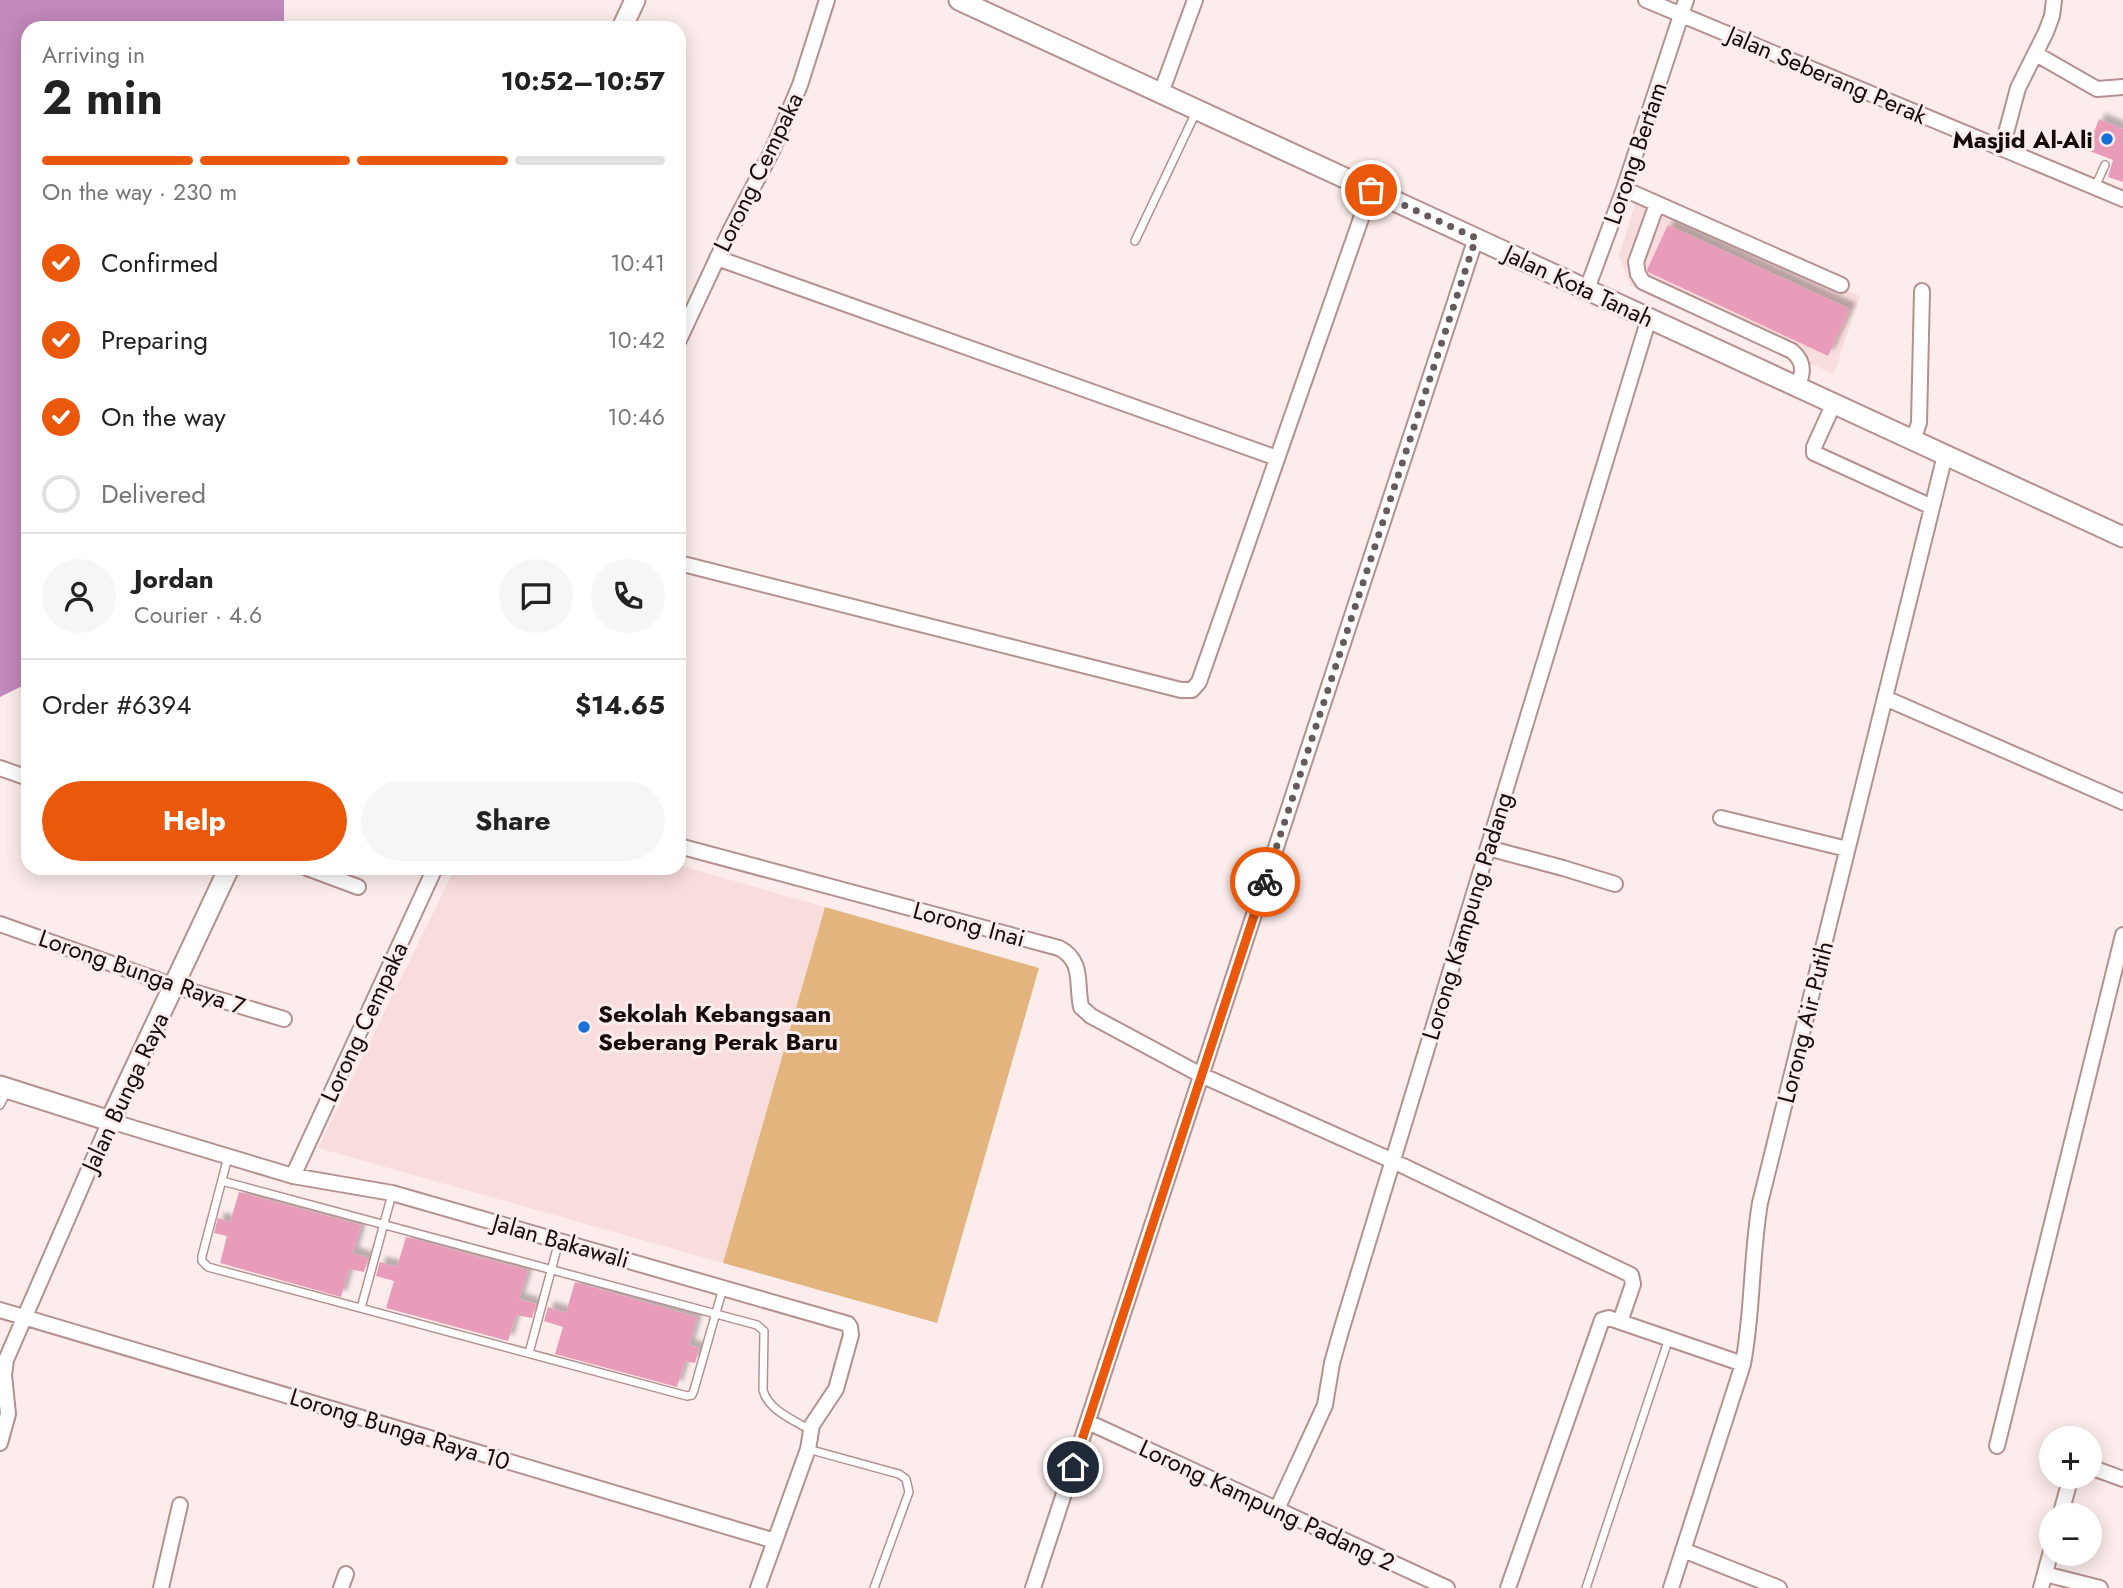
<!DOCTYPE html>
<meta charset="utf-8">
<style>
body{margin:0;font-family:Jost,sans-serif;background:#f6f6f6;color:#222;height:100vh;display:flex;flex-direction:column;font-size:26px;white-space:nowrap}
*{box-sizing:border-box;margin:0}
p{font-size:23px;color:#767676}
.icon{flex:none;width:38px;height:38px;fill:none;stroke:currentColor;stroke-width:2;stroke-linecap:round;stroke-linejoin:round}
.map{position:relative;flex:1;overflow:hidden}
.sheet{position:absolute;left:21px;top:21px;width:665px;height:854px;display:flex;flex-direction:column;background:#fff;border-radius:21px;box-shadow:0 4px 18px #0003}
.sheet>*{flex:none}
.controls{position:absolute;left:2039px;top:1426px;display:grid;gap:14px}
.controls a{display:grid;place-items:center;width:63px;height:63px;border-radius:50%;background:#fff;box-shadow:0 4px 18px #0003;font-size:35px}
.pin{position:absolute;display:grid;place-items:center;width:60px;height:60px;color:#fff;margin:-30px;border:4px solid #fff;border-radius:50%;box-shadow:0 2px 7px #0007}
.courier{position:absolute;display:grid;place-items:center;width:70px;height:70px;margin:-35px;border:5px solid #ea580c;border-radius:50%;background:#fff;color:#222;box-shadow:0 2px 9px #0007}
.headline em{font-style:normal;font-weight:700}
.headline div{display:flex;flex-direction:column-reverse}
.headline{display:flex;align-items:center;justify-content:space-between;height:119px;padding:0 21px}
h1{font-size:46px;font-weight:700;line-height:52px}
.bar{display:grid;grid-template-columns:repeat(4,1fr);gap:10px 7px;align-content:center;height:84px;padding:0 21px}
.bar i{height:9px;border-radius:5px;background:#e0e0e0}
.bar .selected{background:#ea580c}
.bar p{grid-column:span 4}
.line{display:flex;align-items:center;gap:18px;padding:0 21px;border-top:2px solid #e0e0e0}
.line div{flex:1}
.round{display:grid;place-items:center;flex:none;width:74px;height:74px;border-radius:37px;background:#f6f6f6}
ol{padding:0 21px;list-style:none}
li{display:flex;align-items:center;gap:21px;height:77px}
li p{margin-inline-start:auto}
li .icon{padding:7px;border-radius:50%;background:#ea580c;color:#fff;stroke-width:4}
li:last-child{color:#767676}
li i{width:38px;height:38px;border:4px solid #e0e0e0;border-radius:50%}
.button{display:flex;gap:14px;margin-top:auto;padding:14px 21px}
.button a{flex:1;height:80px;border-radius:42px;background:#ea580c;color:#fff;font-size:28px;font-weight:700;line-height:80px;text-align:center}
.button a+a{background:#f6f6f6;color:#222}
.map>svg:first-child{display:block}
</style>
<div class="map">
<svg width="2123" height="1588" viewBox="0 0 2123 1588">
<defs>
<filter id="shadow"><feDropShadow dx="6" dy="-6" stdDeviation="2" flood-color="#0004"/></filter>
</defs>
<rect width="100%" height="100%" fill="#fcedec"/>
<path fill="#f9dddc" d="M1637,198L1860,296L1834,374L1631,286L1619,256Z
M679,865L825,907L723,1263L318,1148L455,868H679Z"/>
<path fill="#e3b47d" d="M825,907L1039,968L937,1323L723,1263Z"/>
<path fill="#c188ba" d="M0,0H284V28H28V683L0,697Z"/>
<path fill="#e89cb9" filter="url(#shadow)" d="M2099,119L2123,129V182L2108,177L2113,160L2087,150Z
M1668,225L1850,309L1828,356L1648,272L1647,270Z
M239,1192L361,1225L353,1253L368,1258L364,1272L349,1269L341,1297L220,1263L227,1236L214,1233L218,1218L230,1222Z
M406,1237L528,1270L519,1299L536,1304L532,1318L516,1315L508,1341L386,1308L394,1281L376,1276L380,1262L397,1267Z
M575,1282L697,1317L689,1345L699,1348L695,1363L685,1361L677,1387L555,1354L563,1327L544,1321L548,1307L566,1313Z"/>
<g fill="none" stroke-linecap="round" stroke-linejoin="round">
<defs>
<path id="lane" d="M2095,187L2105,165
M1135,241L1197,110
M0,1105L8,1089
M228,1157L202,1256V1261L208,1267L687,1396L692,1395L694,1390L723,1288
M222,1181L757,1325L764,1331L763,1390C768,1410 794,1420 810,1430
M361,1308L392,1194
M529,1353L559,1241
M808,1449L899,1474L906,1479L909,1492L874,1588
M1586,1588L1669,1338"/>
<path id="street" d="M1646,0L2123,199
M2036,54L2097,89L2123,87
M1161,93L1195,0
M2002,148L2018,88L2046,32L2052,16L2054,0
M1624,189L1841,285
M1657,204L1636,262L1638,274L1643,282L1792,351C1805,362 1804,373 1797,386
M717,258L1277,458
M1587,289L1624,189L1686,0
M679,340L730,231L772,151L800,85L827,0
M1834,403L1814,447V453L1932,507
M1913,440L1919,423L1922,291
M679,563L1181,690H1192L1199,682L1371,190
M1885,698L2123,802
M0,768L28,778
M1721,818L1847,849
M679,846L1059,948C1084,961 1076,983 1081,1007L1091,1016L1201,1075L1393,1161L1631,1275L1633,1284L1620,1322
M1488,848L1563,868L1615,884
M307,868L358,887
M0,924L174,986L284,1019
M293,1176L435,868
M0,1310L775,1541
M1088,1422L1447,1588
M0,1443L8,1414L4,1375L6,1360L110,1121L293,1176L392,1193L848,1324L850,1327L851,1335L836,1389L812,1425L808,1449L758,1588
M1997,1446L2123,935
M2090,1467L2123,1479
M1277,1509L1325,1405L1332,1363L1341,1331L1649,318
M2060,1516L2071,1477
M1683,1550L1779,1588
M2045,1574L2100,1588
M161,1588L180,1505
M341,1588L346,1574
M1033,1588L1476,238
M1508,1588L1602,1320L1609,1318L1743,1364
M1671,1588L1743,1364C1753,1311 1751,1256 1760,1203L1945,455
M2041,1588L2051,1551"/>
<path id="secondary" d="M959,0L2123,537
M622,28L635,0
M0,1086L110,1121L229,868"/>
</defs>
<use href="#lane" stroke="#b49190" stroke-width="10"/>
<use href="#street" stroke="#b49190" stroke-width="18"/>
<use href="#secondary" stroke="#b49190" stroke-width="23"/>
<use href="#lane" stroke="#fff" stroke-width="7"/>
<use href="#street" stroke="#fff" stroke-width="14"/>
<use href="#secondary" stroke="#fff" stroke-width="19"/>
</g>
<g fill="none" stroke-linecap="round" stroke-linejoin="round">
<path stroke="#665a5a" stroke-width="7" stroke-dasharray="0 12.6" d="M1265,882L1476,238L1371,190"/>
<path stroke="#ea580c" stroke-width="9" d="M1073,1467L1265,882"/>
</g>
<g fill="#1870da" stroke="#fcedec" stroke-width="2.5">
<circle cx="2107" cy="139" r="7"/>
<circle cx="584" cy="1027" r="7"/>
</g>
<g text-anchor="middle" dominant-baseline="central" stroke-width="6" stroke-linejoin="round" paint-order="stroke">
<g font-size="24" fill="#160b0b" stroke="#fcedec">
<text transform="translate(1827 75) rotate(23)">Jalan Seberang Perak</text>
<text transform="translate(1635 153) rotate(-71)">Lorong Bertam</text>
<text transform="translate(758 172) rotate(-64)">Lorong Cempaka</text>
<text transform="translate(1579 286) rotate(25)">Jalan Kota Tanah</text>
<text transform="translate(1467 916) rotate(-73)">Lorong Kampung Padang</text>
<text transform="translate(969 924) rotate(15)">Lorong Inai</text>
<text transform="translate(142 972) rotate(19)">Lorong Bunga Raya 7</text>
<text transform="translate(364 1022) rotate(-65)">Lorong Cempaka</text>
<text transform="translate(1805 1022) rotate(-76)">Lorong Air Putih</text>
<text transform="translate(125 1092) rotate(-65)">Jalan Bunga Raya</text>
<text transform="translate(561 1241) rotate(16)">Jalan Bakawali</text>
<text transform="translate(400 1429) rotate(17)">Lorong Bunga Raya 10</text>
<text transform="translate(1267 1505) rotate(25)">Lorong Kampung Padang 2</text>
</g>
<g font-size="24" font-weight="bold" fill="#160b0b" stroke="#fcedec" text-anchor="end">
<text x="2093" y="139">Masjid Al-Ali</text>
<text x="598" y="1013" text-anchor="start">Sekolah Kebangsaan<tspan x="598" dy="28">Seberang Perak Baru</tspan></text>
</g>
</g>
</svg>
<div class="controls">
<a>+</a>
<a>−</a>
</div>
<div class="pin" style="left:1371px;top:190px;background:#ea580c"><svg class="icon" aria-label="bag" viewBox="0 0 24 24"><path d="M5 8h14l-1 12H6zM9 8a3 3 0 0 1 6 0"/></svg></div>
<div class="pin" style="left:1073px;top:1467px;background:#1f2937"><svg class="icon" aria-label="home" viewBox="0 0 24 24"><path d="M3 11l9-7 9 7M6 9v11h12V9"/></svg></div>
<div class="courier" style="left:1265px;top:882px"><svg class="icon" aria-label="bike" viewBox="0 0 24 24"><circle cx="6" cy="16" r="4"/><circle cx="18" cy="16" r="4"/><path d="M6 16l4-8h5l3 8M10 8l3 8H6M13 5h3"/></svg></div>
<section class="sheet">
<div class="headline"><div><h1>2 min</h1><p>Arriving in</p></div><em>10:52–10:57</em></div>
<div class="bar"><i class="selected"></i><i class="selected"></i><i class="selected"></i><i></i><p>On the way · 230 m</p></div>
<ol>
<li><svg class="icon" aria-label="check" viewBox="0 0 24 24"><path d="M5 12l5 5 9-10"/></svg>Confirmed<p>10:41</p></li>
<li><svg class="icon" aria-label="check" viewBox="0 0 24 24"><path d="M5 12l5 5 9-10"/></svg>Preparing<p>10:42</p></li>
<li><svg class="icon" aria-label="check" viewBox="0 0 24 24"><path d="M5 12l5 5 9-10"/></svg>On the way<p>10:46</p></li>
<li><i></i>Delivered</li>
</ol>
<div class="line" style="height:126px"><a class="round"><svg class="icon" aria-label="person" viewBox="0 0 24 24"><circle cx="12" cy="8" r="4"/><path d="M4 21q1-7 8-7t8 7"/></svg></a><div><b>Jordan</b><p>Courier · 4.6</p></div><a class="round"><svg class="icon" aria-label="chat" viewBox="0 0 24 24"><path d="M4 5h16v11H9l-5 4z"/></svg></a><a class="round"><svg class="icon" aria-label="phone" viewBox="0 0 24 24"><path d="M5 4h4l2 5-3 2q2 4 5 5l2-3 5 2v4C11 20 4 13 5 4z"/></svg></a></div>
<div class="line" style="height:91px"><div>Order #6394</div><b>$14.65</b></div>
<div class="button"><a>Help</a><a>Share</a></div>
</section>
</div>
